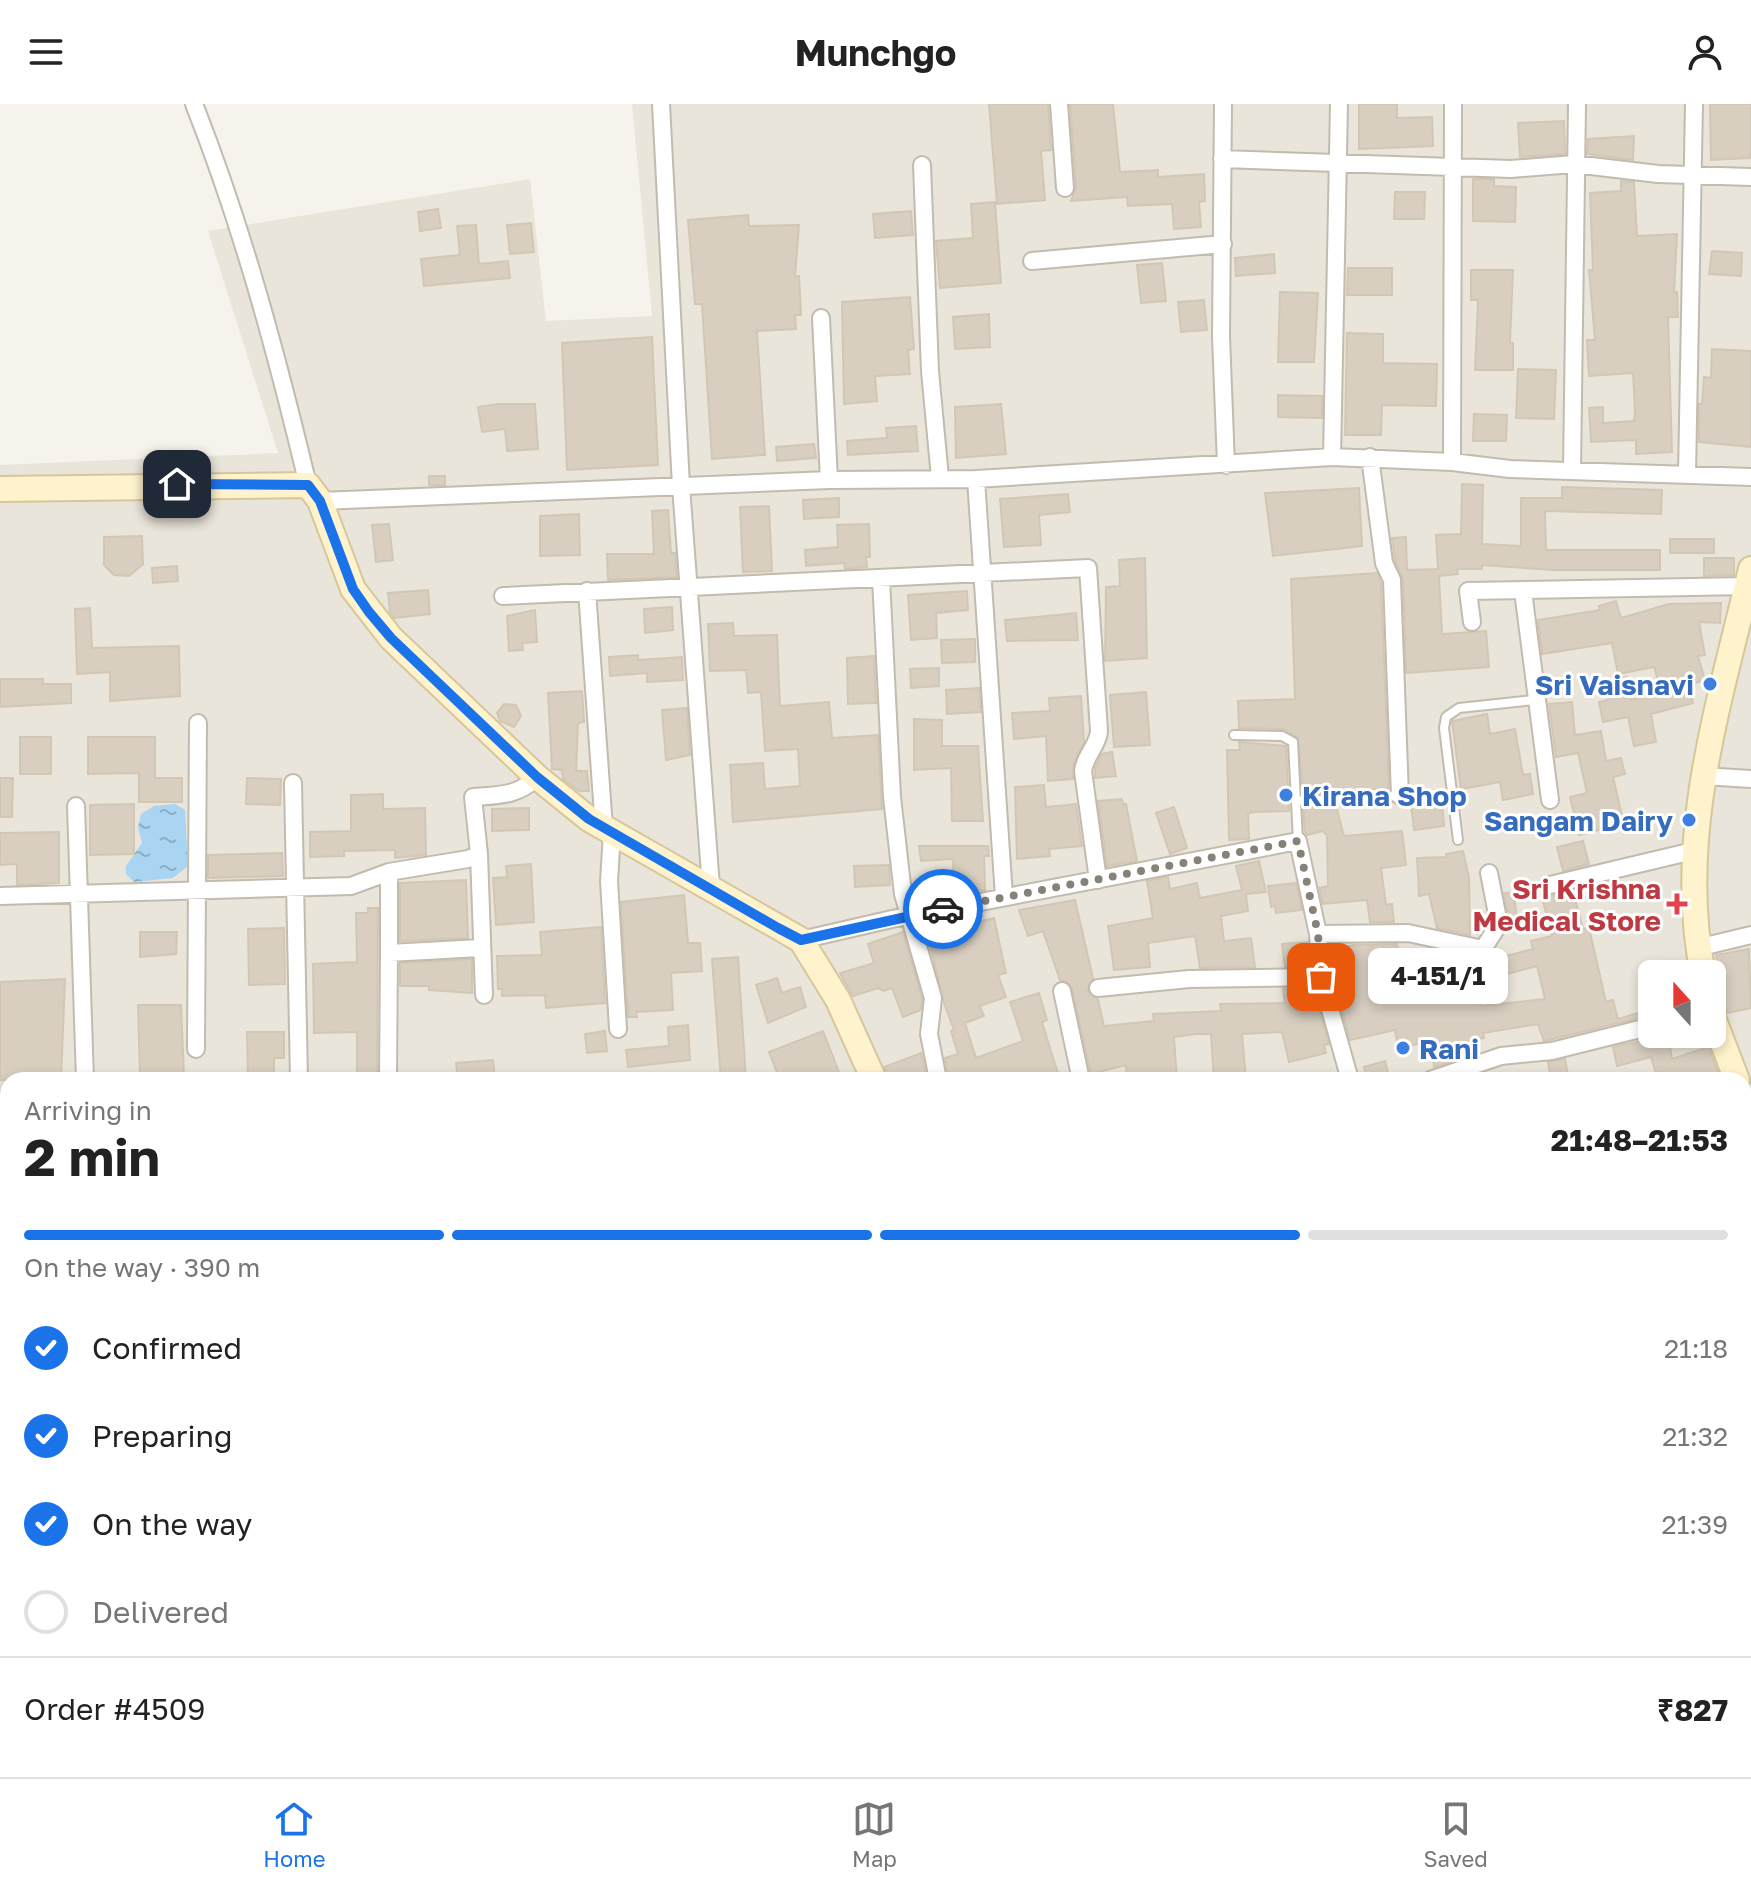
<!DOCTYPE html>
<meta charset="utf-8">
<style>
body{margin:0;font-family:"Golos Text",sans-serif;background:#f6f6f6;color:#222;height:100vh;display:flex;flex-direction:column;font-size:30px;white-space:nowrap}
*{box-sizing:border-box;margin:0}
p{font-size:26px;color:#767676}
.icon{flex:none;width:44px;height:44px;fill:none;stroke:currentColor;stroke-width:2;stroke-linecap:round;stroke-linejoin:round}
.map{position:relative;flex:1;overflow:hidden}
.details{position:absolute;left:0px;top:968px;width:1752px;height:706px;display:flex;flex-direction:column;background:#fff;border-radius:24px 24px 0 0;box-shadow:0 4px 12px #0003}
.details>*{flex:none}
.needle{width:52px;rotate:339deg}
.controls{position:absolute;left:1638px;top:856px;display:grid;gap:16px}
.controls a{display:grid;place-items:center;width:88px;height:88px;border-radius:12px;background:#fff;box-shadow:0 4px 12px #0003;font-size:40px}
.pin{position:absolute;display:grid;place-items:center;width:68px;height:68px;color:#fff;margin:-34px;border-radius:16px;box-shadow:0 4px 12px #0006}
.courier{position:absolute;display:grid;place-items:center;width:80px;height:80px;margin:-40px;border:6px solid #1a73e8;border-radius:50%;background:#fff;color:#222;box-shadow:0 2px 10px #0007}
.bubble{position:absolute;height:56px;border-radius:12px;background:#fff;box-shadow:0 4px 12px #0003;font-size:26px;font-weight:700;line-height:56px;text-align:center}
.overview em{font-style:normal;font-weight:700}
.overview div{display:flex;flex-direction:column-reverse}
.overview{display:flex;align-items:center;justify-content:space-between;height:136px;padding:0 24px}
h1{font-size:52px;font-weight:700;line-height:60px}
.bar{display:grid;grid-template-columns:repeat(4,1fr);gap:12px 8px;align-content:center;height:96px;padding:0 24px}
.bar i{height:10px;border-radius:6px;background:#e0e0e0}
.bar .active{background:#1a73e8}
.bar p{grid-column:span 4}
.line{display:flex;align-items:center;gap:20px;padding:0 24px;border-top:2px solid #e0e0e0}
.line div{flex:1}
ol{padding:0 24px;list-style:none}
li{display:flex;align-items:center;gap:24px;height:88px}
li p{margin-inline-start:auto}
li .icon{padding:8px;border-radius:50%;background:#1a73e8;color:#fff;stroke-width:4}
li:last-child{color:#767676}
li i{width:44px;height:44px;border:4px solid #e0e0e0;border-radius:50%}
header{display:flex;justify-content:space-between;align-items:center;height:104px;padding:0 24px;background:#fff;font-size:36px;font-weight:700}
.tab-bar{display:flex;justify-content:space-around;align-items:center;height:112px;border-top:2px solid #e0e0e0;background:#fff;font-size:22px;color:#767676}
.tab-bar a{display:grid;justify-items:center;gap:4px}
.tab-bar .active{color:#1a73e8}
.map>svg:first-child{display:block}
</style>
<header><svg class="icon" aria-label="menu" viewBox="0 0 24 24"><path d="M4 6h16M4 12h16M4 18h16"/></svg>Munchgo<svg class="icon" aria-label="person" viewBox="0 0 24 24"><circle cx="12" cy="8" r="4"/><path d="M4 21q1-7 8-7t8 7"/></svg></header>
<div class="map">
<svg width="1751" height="1673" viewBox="0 0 1751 1673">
<defs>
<pattern id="water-ripples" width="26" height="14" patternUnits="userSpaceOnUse" patternTransform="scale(2)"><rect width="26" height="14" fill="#a9d4f2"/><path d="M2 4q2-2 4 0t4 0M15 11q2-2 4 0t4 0" fill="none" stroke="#8caec5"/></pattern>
</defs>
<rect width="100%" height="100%" fill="#f6f3ec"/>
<path fill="#eae5da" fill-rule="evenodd" d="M632,0H1751V1564H1744V976H8V1557H0V361L278,349L208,127L530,75L546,217L652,212ZM1652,870H1712V930H1652Z
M0,1635H8V1666H1744L1751,1673H0Z"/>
<path fill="url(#water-ripples)" d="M175,700L185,706L188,762L173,774L134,778L126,770V762L142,739L138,723L141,710L154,702Z"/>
<path fill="#d8cfc1" stroke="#d3c7b4" stroke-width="2" d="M989,0H1048L1051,46L1041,47L1045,96L997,100Z
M1070,0H1113L1120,68L1158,66V73L1204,70L1205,97L1199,98L1201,123L1174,125L1172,100L1128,102L1127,93L1071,97L1076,83Z
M1359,0H1397V14L1432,13L1433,42L1359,45Z
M1710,0H1751V54L1711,56Z
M1564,17L1565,50L1520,53L1518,19Z
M1634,32L1633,56L1587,50L1588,35Z
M1473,75H1494V82L1516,83L1515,118L1473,117Z
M1621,77L1634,78L1637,132L1677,130L1674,189L1677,188L1678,213H1668L1672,348L1636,350V336L1591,338L1589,304L1603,303V319L1634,317L1635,307L1633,269L1589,272L1587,236H1595L1589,166H1593L1590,89L1621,87Z
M1395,88H1425L1424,115H1394Z
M995,98L1001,179L940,184L936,137L973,134L971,100Z
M438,105L441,124L420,127L418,108Z
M911,107L913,131L875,134L873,110Z
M748,111L749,122L799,121L795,173L799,172L801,211H795L796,225L757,227L765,351L712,355L702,200H695L688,116Z
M531,119L534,148L510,150L507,121Z
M476,121L479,160L508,157L510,174L424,182L421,155L460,151L457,122Z
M1712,147L1742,149L1741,172L1709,170Z
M1274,150L1275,169L1236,172L1235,154Z
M1162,159L1166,197L1141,199L1137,161Z
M1348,164H1392V191H1347Z
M1471,166H1513L1510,239H1513V266H1475L1478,196H1471Z
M1280,188L1318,189L1314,258H1278Z
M910,193L914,245L908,246L910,270L875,272L877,297L844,300L842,198Z
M1204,196L1207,226L1181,228L1178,198Z
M989,210L990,243L955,245L953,213Z
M1347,229L1383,230V259L1437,260L1436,302L1382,301L1381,331H1345Z
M652,233L658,361L567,366L562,239Z
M1712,245L1751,247V343L1699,338V300H1702L1704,273L1711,274Z
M1518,265L1556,266L1554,315L1516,314Z
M1278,291L1322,292V314L1278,313Z
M498,300H535L538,345L507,347L505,325L482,328L478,303Z
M1001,300L1006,350L956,354L955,303Z
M1474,310L1507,311L1506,337H1473Z
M916,322L918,347L848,351L847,337L887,334L886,324Z
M814,340L816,354L777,357L776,343Z
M429,372H445V381H429Z
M1462,380L1483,381L1482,440L1521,442V394H1562V383L1662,386L1661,410L1545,407L1546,446H1660V466H1553L1482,461V465H1457L1458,470L1439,472L1442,530L1486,527L1489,563L1406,569L1403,476L1395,456L1392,434L1406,433L1407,466L1438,465L1436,431L1461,430Z
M1359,384L1362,442L1273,452L1265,389Z
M1068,390L1070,408L1039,411L1041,441L1004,443L1000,395Z
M839,394V413L804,415L803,396Z
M769,402L772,467L743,468L740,403Z
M668,406L671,449H675L677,473L608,476L607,450H654L652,407Z
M579,410L580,451L540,452V412Z
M389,420L393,456L376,458L372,421Z
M869,420L870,453H866L867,463L845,465L844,459L806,462L805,446L838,443L837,421Z
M142,432L143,460L129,472L114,471L104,461V433Z
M1670,435H1714V449H1670Z
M1145,454L1147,554L1105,557L1106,483L1120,482L1119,456Z
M1704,454H1734V471L1704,472Z
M177,462L178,477L153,479L152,464Z
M1377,469L1381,479L1389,684L1303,690L1298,634L1283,625L1239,624L1238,597L1295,595L1291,475Z
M428,486L430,510L394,514L390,508L388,489Z
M967,487L968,506L936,509L937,534L911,536L908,491Z
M1616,497L1621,514L1669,500L1721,499L1720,519L1699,518L1705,551L1698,552L1705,576L1689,581L1693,599L1651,610L1656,638L1634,642L1628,613L1603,618L1599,598L1608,596L1604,577L1627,573L1631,596L1661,588L1654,563L1618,570L1612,539L1542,550L1538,516L1600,506L1599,502Z
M672,503L673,526L645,529L644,505Z
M90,504L92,544L179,542L180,592L110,597V568L77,570L75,505Z
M535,506L537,538L522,539L523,546L509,547L507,512Z
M1076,509L1078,536L1007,537L1005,516Z
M733,519L734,532L777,531L780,602L829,598L832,634L878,631L882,705L733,718L730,661L763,659L765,685L800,682L798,645L765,647L761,588L748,589L746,566L710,567L708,520Z
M975,535V558L942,559L941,536Z
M638,551V556L682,553L683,576L647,578V569L610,572L609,553Z
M874,552L876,599L848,600L847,554Z
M939,564V582L911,584L910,565Z
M0,575H43V580H71V599L0,603Z
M979,584L981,608L947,610L946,586Z
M582,587L584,618L578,619L576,667H587L589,687H579L563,675L562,666L552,665L548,589Z
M1146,588L1150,641L1114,643L1110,591Z
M1081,592L1084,638L1074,659L1073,675L1048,677L1046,632L1014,635L1012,609L1050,607L1049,594Z
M1572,598L1575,631L1601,627L1606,657L1621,654L1625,670L1613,673L1624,720L1579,731L1570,693L1587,689L1578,649L1556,653L1549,600Z
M504,600L516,601L521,612L514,623L500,617L497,609Z
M687,604L690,651L666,656L662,606Z
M1487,610L1490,630L1515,625L1523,671L1530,670L1533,690L1503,696L1500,678L1461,685L1452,617Z
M914,615L942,616V642H978L983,717H952L951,664L914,666Z
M20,633H51V670H20Z
M88,633H155V674H182V698H139V669L88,670Z
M1239,638L1286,642L1289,707L1253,708L1248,710L1249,735L1229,736L1227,646H1240Z
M1112,648L1116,672L1095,674V664L1102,650Z
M0,674H13L12,713H0Z
M247,674L281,675L280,701L246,700Z
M1044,681L1046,703L1076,700L1082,742L1049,745L1050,752L1017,755L1015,683Z
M383,690V705L425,704L426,751L395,754V746L344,747V752L310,753V728L351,727V691Z
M1122,695L1123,701L1126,700L1137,757L1107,762L1098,697Z
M1442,698L1444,722L1414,726L1411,701Z
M134,700V750L90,751V701Z
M1336,702L1344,732L1402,727L1406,761L1381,764L1386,801L1392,800L1394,818H1370L1367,796L1323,800L1319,784L1328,782L1327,732L1323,727L1307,731L1305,728L1303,704Z
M1174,703L1187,744L1170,750L1156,709Z
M529,704V726L492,727V705Z
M59,728V779L17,781V760L0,761V729Z
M1583,737L1589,760L1563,767L1557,743Z
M919,742H988L989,752H984L985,786L954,789L953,755L921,757Z
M1463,747L1469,773L1470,831L1437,824L1429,790L1419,792L1417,754L1446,753V750Z
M282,749L283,772L208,774V751Z
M1259,757L1266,788L1246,790L1248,807L1221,812L1224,837L1251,834L1255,863L1200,864L1195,832L1148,839L1150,863L1114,866L1108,822L1153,814L1147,777L1168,773L1170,785L1197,779L1200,794L1242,786L1236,762Z
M531,760L534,818L496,821L493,774L507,773L506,762Z
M889,761L890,781L855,783L854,762Z
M466,776L468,834L400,837V779Z
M1296,779L1302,806L1276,809L1275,802L1271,803L1268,782Z
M1573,787L1583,825L1589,824L1606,898L1613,896L1618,915L1638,909L1639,914L1544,937L1538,920L1483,929L1484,934L1452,940L1453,957L1434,963L1432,937L1398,944L1395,926L1350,936L1332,871L1330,845L1354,841L1397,840L1403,894L1451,892L1450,849L1470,854L1471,881L1476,880L1481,902L1545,895L1537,862L1499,872L1495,855L1533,845L1531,837L1552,832L1542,794Z
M1513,788L1518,819L1510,820L1504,789Z
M684,791L688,839H700L702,867L671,869L673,906L636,908L637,913H628L621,798Z
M1075,796L1093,874L1087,886L1098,895L1104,922L1154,917L1153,910L1221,907L1220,900L1285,899L1283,885L1313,884L1329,940L1324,941L1326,949L1289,958L1282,928L1242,930L1246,976H1214L1211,930H1196L1174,933L1177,976H1127L1126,961L1091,970L1072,884L1066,877L1060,876L1043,827L1028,832L1019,806Z
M368,804H378L377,976H357V928L314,929L313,860L357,858L356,809H368Z
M963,813L965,821L994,814L1006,869L998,871L1006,893L980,902L984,912L965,919L976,954L1023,937L1010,898L1039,889L1047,916L1042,918L1060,976H1006L1004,971L991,976H949L945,954L958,950L951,927L954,926L944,899L925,820Z
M601,823L605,899L546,904L545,891L502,892V885H498L497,852L542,851L540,828Z
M284,824L285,880L249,881L248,825Z
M140,828H177L176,850L140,853Z
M903,828L922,895L921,906L903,913L892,884L884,887L878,884L853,892L840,869L874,859L868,840Z
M1308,838L1309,862L1285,863L1282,840Z
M1749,845L1751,904L1727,909L1716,851Z
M738,853L746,976H721L712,855Z
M472,855V889L429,886V882H400V859Z
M777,874L782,889L800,883L806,903L768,919L756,881Z
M65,875L61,976H0V878Z
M138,901H181L184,972L140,971Z
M688,921L690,956L628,963L626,946L669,942L668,923Z
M605,927L607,947L587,949L585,930Z
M823,927L842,976H780L769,948Z
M247,928H284V954H274V973H248Z
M1668,931L1672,955L1708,943L1721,976H1658L1651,953L1617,962L1613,943Z
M921,949L927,976H889L884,963Z
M1565,955L1569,976H1551L1548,958Z
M493,956L495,975L458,976L456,959Z
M1385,957L1390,976H1367L1364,963Z"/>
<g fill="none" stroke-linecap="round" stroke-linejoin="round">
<defs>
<path id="lane" d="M1234,631L1282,632L1293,638L1298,737
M1296,697L1399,692
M1458,736L1444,624L1446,613L1459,604L1534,596
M0,1330H8"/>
<path id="street" d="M194,0C243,124 277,252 308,381
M661,0L681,382L711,783
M1059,0L1065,84
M1223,0L1221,232L1226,361
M1222,55L1511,65L1574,60L1658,70L1751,73
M922,61L930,267L940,374
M1032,157L1223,140
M821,214L829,376
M1332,353L1339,0
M1370,353L1384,459L1392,476L1400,692
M1452,358L1453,0
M1572,366L1577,0
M1687,370L1694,0
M976,375L1004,793
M320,397L829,376L976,375L1332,353L1452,358L1510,365L1751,373
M881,474L892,693L903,790L933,894L929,930L938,976
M587,487L604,724
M1523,487L1550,696
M503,492L1088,464L1099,627C1098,642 1085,651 1083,667L1098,776
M1472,518L1468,487L1747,482
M1703,672L1751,675
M293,679L299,976
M76,702L85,976
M612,729L609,777L618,925
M479,750L484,891
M389,768V849
M1550,781L1693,747
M0,792L351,782L389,768L468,755L479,750L473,693C500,691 518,692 537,673
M1318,830L1408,829L1483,845L1499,820L1489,769
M801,836L892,815L1298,737L1318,830L1321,873L1350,976
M1697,844L1751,831
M1098,884L1189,875L1321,873
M1062,887L1081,976
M196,945L198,619
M388,976L389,849L480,844
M1430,976L1501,952L1552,947L1652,922
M1744,1411L1751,1410
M1744,1633L1746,1673
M118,1666L119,1673
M497,1666V1673
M680,1666L684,1673
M861,1666V1673
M1003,1666L1004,1673
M1188,1666V1673
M1262,1666V1673
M1337,1666V1673
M1669,1666L1670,1673
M1065,1673V1666
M1572,1673V1666"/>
<path id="secondary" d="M0,385L308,381L320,397L353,485L391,534L537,673L589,715L801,836L838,896L874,976
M1703,870C1675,732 1720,598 1751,465
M1712,911L1737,976
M1744,1006L1751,1037
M1744,1195L1751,1187
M1474,1673V1666"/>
<path id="highway" d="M0,1572H8
M1744,1579H1751
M0,1607H8
M1744,1621H1751"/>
</defs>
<use href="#lane" stroke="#c2bbae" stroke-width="12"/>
<use href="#street" stroke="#c2bbae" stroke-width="20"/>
<use href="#secondary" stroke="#d6c79b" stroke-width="28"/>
<use href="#highway" stroke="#e0a43c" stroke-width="34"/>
<use href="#lane" stroke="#fff" stroke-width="8"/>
<use href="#street" stroke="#fff" stroke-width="16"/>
<use href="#secondary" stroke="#fff3cd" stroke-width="24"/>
<use href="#highway" stroke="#ffcf6e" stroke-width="30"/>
</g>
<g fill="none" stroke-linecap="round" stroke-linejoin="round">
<path stroke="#878178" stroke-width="8" stroke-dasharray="0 14.4" d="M943,805L1298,737L1318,830L1321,873"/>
<path stroke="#1a73e8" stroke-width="10" d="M177,380L308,381L320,397L353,485L369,508L391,534L537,673L589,715L778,824L801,836L943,805"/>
</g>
<g fill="#3f7fe0" stroke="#fff" stroke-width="3">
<circle cx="1710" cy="580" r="8"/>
<circle cx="1286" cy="691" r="8"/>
<circle cx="1689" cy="716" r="8"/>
<circle cx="1403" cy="944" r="8"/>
</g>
<path fill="#e0444e" stroke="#fff" stroke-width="3" d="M1673 788h8v8h8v8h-8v8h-8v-8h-8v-8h8z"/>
<g text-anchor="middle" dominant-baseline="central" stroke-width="6" stroke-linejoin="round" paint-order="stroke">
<g font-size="28" font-weight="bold" fill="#366cbe" stroke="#fff" text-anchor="end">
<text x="1694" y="580">Sri Vaisnavi</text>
<text x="1302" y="691" text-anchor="start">Kirana Shop</text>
<text x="1673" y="716">Sangam Dairy</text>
<text x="1419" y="944" text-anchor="start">Rani</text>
</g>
<g font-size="28" font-weight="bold" fill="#be3a42" stroke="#fff" text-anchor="end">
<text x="1661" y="784">Sri Krishna<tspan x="1661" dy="32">Medical Store</tspan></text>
</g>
</g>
</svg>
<div class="controls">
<a><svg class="needle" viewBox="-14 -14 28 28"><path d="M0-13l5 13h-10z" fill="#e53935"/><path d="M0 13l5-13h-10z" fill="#767676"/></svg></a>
</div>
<div class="pin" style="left:1321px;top:873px;background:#ea580c"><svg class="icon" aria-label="bag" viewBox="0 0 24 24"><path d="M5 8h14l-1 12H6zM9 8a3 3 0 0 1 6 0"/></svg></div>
<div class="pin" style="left:177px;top:380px;background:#1f2937"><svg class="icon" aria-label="home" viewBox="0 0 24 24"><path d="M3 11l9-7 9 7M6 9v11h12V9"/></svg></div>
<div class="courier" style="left:943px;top:805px"><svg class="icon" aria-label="car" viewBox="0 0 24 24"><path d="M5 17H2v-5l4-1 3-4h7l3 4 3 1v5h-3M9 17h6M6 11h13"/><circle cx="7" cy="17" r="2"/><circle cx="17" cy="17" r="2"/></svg></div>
<div class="bubble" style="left:1368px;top:844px;width:140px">4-151/1</div>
<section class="details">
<div class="overview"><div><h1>2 min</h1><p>Arriving in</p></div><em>21:48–21:53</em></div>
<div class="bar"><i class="active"></i><i class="active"></i><i class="active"></i><i></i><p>On the way · 390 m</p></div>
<ol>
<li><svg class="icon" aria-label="check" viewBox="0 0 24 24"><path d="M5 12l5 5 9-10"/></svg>Confirmed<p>21:18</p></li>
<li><svg class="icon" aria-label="check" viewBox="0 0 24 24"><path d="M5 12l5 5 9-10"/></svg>Preparing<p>21:32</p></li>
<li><svg class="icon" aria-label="check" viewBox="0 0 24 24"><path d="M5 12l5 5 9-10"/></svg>On the way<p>21:39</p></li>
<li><i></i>Delivered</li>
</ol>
<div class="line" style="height:104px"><div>Order #4509</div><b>₹827</b></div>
</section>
</div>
<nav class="tab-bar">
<a class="active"><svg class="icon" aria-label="home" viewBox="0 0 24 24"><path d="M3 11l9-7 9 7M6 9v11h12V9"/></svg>Home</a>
<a><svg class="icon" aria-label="map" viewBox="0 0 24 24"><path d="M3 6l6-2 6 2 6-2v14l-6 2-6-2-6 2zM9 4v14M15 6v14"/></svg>Map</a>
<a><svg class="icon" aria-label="saved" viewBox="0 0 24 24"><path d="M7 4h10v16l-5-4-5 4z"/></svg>Saved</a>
</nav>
